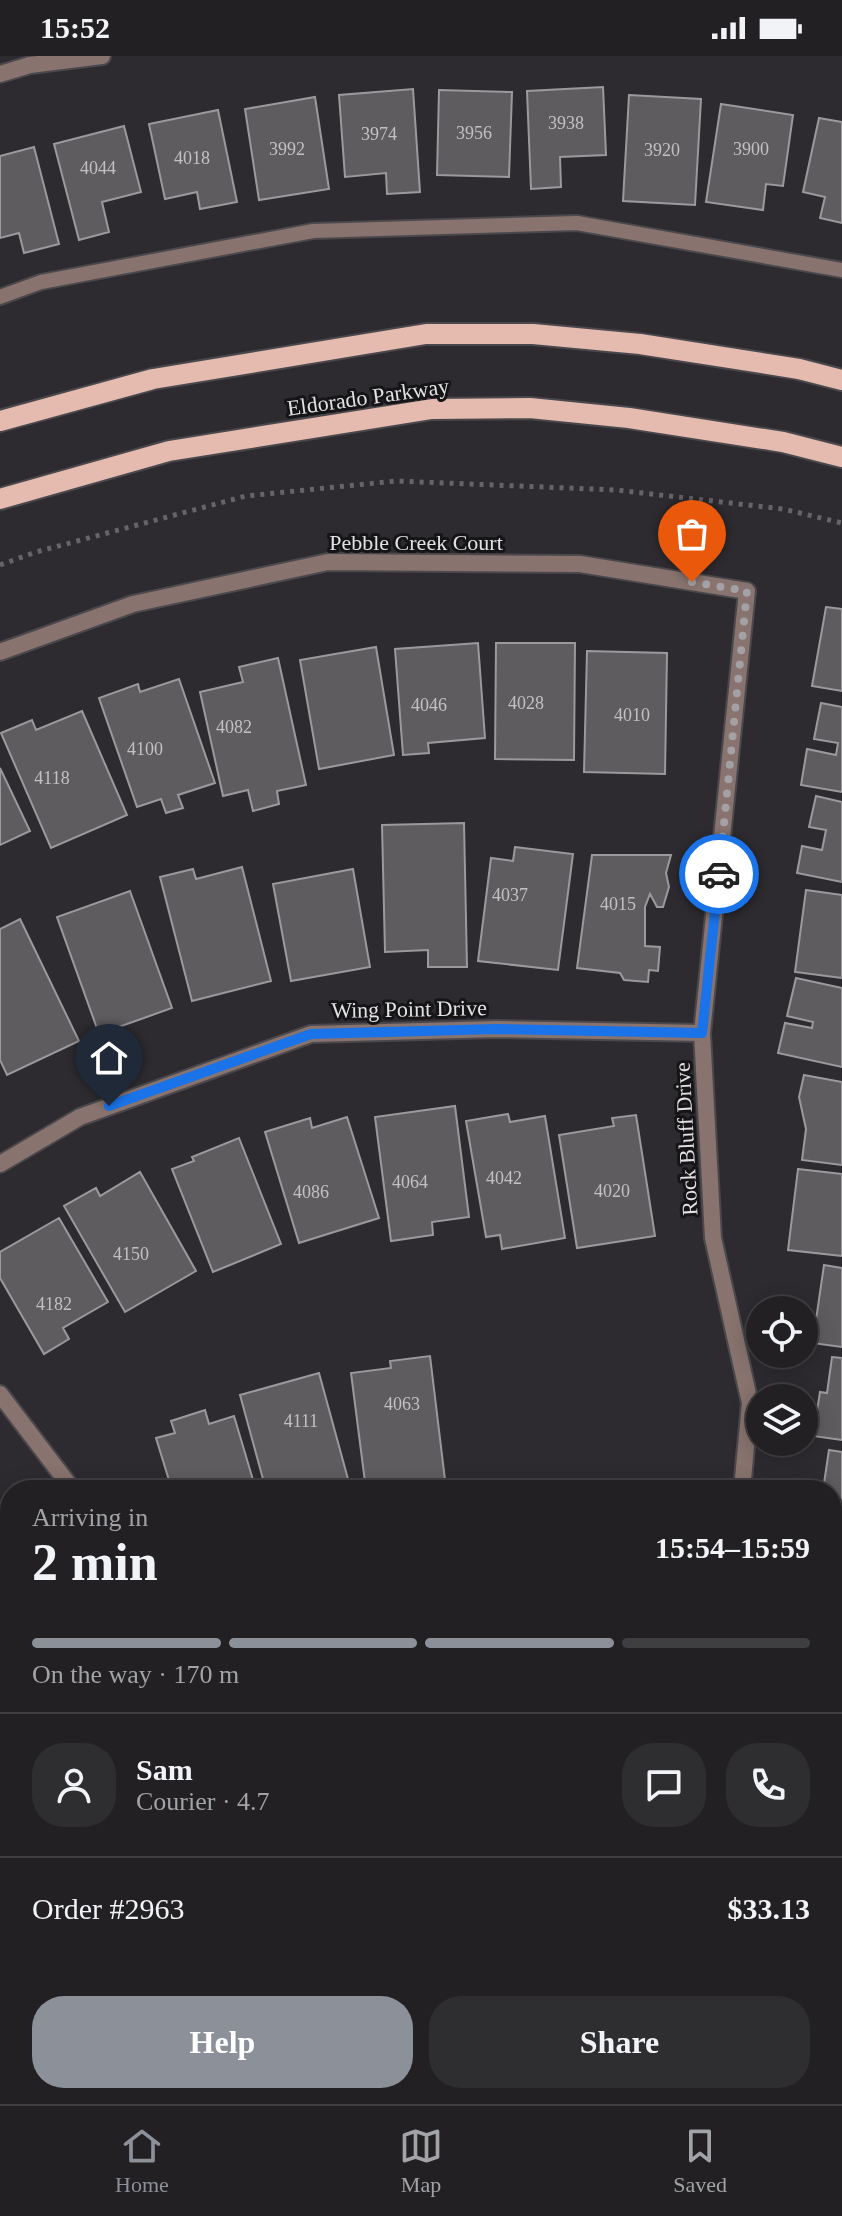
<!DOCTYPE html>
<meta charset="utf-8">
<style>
body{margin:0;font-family:"Times New Roman",serif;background:#2e2d30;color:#f1f3f6;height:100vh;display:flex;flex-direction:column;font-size:30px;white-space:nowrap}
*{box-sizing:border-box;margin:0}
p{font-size:26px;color:#a2a3a6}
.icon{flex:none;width:44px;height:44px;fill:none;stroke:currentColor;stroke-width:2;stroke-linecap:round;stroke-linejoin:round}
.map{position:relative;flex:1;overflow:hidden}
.details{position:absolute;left:0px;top:1424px;width:842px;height:624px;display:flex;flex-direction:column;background:#222023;border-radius:32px 32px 0 0;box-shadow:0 4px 20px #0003,0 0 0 2px #3f3e41}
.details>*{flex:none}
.buttons{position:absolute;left:746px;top:1240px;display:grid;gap:16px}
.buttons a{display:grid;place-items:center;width:72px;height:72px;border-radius:50%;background:#222023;box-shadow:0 4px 20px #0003,0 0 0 2px #3f3e41;font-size:40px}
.pin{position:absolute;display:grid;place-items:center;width:68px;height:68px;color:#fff;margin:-82px -34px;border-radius:50% 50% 50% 0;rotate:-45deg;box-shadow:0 0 8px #0007}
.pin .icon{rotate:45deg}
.courier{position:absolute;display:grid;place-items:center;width:80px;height:80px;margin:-40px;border:6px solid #1a73e8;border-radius:50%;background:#fff;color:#222;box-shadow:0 2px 10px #0007}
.head em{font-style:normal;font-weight:800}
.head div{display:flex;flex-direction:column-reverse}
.head{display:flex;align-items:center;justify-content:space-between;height:136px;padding:0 32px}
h1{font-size:52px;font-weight:800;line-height:60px}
.bar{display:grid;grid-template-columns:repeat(4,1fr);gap:12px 8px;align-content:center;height:96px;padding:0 32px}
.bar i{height:10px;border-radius:6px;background:#3f3e41}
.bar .on{background:#8c9099}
.bar p{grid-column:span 4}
.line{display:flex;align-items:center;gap:20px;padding:0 32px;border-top:2px solid #3f3e41}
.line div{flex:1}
.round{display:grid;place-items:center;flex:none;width:84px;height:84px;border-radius:32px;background:#2e2d30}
.cta{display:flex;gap:16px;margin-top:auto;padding:16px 32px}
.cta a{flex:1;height:92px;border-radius:32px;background:#8c9099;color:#fff;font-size:32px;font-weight:800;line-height:92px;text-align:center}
.cta a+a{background:#2e2d30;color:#f1f3f6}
.status{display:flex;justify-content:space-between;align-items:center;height:56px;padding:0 40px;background:#222023;direction:ltr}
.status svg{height:22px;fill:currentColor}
.tab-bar{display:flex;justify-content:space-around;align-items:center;height:112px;border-top:2px solid #3f3e41;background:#222023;font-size:22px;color:#a2a3a6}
.tab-bar a{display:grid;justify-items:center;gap:4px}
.tab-bar .on{color:#8c9099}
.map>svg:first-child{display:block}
</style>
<div class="status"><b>15:52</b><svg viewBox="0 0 49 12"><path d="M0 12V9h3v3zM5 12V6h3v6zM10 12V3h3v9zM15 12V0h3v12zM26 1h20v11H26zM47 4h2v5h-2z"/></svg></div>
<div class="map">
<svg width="842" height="2048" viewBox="0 0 842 2048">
<rect width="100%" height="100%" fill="#2d2b2f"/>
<path fill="#5f5c60" stroke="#9c999d" stroke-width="2" d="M603,31L606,99L560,101L561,131L531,133L527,35Z
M413,33L420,136L387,138L386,117L345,121L339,39Z
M439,34L512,36L509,121L437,119Z
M629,39L701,43L695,149L623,145Z
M315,41L329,133L259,144L245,53Z
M721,48L793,59L783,130L766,128L763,154L706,146Z
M218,54L237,146L200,153L197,136L165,143L149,68Z
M819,62L842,66V167L820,162L825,141L803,136Z
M124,70L141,136L102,146L109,176L79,184L54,88Z
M34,91L59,188L24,197L19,177L0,182V100Z
M826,551L842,553V635L812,630Z
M478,587L485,682L428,687L429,697L403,699L395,593Z
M496,587H575L574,704L495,703Z
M376,591L394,699L319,713L300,604Z
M587,595L667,597L665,718L584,716Z
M278,602L306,729L277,735L279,748L253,755L248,734L223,740L200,636L243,626L239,611Z
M179,623L215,727L178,739L183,752L166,757L161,743L137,751L99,642L138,628L140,636Z
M821,647L842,651V736L801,729L807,693L836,699L838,687L814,683Z
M82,655L127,759L51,792L1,677L32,664L36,674Z
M0,712L30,775L0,789Z
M816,740L842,746V826L797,817L802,790L822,794L826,774L809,771Z
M464,767L467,911H428V894L385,896L382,769Z
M515,791L573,798L558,914L478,905L491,802L513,805Z
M592,799H671L666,817L669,831L663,851H657L650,838L645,851V890L660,891L658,915L649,914L648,926L624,924L620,917L577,912Z
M242,811L271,925L192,945L160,821L193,813L196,823Z
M353,813L370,911L291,925L273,828Z
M806,834L842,839V922L795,916Z
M130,835L172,952L99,978L57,861Z
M20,863L79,985L7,1019L0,1004V873Z
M796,922L842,932V1011L778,997L785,967L812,972L813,966L787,960Z
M804,1019L842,1026V1109L802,1104L806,1073L799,1041Z
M455,1050L469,1161L432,1166L433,1179L391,1185L375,1061Z
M508,1058L510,1066L545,1060L565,1182L502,1193L500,1179L486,1181L466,1065Z
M636,1059L655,1180L577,1192L559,1079L614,1070L612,1062Z
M347,1061L379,1162L299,1187L265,1076L310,1062L312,1072Z
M239,1082L281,1188L213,1216L172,1113L194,1105L192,1101Z
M798,1113L842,1118V1200L788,1194Z
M140,1116L196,1215L125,1256L64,1150L96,1132L100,1140Z
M59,1162L108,1246L63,1272L69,1283L44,1298L0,1222V1196Z
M824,1209L842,1212V1291L805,1286L809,1263L816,1264Z
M430,1300L445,1424L366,1434L351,1317L391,1312L390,1305Z
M832,1301L842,1302V1384L813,1380L820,1336L827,1337Z
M319,1317L351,1434H266L240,1339Z
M205,1354L209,1368L234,1360L256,1434H172L156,1382L175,1377L171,1365Z
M829,1394L842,1396V1478L832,1476V1434H823Z
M10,1492V1590L0,1596V1499Z
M10,1601V1667L4,1670L0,1664V1607Z
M832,1620L842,1621V1776L832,1774Z
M842,1851V1895L835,1894Z
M832,1944L842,1945V2000L832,1998Z
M321,2038H381L395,2040L394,2048H320Z"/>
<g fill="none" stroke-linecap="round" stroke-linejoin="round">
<defs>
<path id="service" d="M0,241L41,226L313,175L577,167L842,214
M832,1808L842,1810
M0,1818L10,1831
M247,2048L248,2038
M285,2048L286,2038"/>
<path id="minor" d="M0,18L30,9L102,0
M0,596L133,548L328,506L580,508L747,535L702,977L713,1182L750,1347L742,1434
M0,1108L80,1061L311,978L497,973L702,977
M0,1338L73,1434
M832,1556L842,1557
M785,2038L842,2048"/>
<path id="primary" d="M0,365L153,323L426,278H533L640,288L799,313L842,324
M0,443L169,395L432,353L530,352L629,362L783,386L842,401"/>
</defs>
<use href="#service" stroke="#4a484c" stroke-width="18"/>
<use href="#minor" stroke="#4a484c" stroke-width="20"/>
<use href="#primary" stroke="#4a484c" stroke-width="24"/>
<path stroke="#666468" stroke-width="5" stroke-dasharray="4 6" stroke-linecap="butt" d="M0,509L36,496L246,440L396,425L616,434L783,453L842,467"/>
<use href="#service" stroke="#88736e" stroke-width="14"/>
<use href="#minor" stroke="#88736e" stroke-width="16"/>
<use href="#primary" stroke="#e5bbb0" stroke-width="20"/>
</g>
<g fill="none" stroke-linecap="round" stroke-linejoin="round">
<path stroke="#a3a1a5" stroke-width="8" stroke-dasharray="0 14.4" d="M692,526L747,535L719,818"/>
<path stroke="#1a73e8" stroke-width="10" d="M109,1050L311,978L497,973L702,977L719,818"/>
</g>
<g text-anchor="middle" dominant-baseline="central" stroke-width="6" stroke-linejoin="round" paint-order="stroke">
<g font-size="18" fill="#c2c0c3">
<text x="566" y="67">3938</text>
<text x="474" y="77">3956</text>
<text x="379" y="78">3974</text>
<text x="287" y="93">3992</text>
<text x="751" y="93">3900</text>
<text x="662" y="94">3920</text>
<text x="192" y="102">4018</text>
<text x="98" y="112">4044</text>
<text x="526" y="647">4028</text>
<text x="429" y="649">4046</text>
<text x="632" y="659">4010</text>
<text x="234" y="671">4082</text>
<text x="145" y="693">4100</text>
<text x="52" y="722">4118</text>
<text x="510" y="839">4037</text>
<text x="618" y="848">4015</text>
<text x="504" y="1122">4042</text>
<text x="410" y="1126">4064</text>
<text x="612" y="1135">4020</text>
<text x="311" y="1136">4086</text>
<text x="131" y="1198">4150</text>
<text x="54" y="1248">4182</text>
<text x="402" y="1348">4063</text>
<text x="301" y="1365">4111</text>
</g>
<g font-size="22" fill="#e3e1e4" stroke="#151416">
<text transform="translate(368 341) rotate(-8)">Eldorado Parkway</text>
<text x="416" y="486">Pebble Creek Court</text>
<text transform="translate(409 953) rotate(-1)">Wing Point Drive</text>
<text transform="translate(686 1083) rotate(-93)">Rock Bluff Drive</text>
</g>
</g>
</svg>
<div class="buttons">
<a><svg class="icon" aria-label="locate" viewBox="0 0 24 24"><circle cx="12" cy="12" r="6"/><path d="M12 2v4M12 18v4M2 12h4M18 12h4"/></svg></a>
<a><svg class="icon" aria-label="layers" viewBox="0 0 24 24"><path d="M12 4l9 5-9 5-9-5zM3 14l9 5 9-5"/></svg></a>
</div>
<div class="pin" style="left:692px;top:526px;background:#ea580c"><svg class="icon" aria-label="bag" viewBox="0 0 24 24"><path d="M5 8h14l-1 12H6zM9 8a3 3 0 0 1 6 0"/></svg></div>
<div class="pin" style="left:109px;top:1050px;background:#1f2937"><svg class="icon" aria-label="home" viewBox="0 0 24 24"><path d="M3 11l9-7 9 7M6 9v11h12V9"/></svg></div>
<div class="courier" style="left:719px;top:818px"><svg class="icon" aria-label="car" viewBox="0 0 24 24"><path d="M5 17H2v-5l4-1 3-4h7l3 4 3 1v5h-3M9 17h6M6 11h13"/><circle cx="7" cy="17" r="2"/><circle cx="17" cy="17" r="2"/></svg></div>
<section class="details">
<div class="head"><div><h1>2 min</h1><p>Arriving in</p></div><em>15:54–15:59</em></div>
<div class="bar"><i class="on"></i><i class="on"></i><i class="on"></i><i></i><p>On the way · 170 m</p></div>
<div class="line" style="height:144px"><a class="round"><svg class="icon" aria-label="person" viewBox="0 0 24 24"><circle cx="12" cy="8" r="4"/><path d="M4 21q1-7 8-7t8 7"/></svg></a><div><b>Sam</b><p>Courier · 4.7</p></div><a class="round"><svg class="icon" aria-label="chat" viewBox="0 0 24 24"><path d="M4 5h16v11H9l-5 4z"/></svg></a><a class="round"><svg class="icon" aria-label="phone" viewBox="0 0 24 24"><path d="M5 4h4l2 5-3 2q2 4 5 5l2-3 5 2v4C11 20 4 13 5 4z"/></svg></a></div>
<div class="line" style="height:104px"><div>Order #2963</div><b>$33.13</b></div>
<div class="cta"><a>Help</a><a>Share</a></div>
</section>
</div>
<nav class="tab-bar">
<a class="on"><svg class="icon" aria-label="home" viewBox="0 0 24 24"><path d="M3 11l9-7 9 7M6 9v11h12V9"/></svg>Home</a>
<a><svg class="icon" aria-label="map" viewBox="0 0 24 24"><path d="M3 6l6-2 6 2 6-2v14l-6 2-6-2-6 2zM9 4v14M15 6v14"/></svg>Map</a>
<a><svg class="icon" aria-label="saved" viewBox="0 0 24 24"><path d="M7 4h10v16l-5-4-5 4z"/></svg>Saved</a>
</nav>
